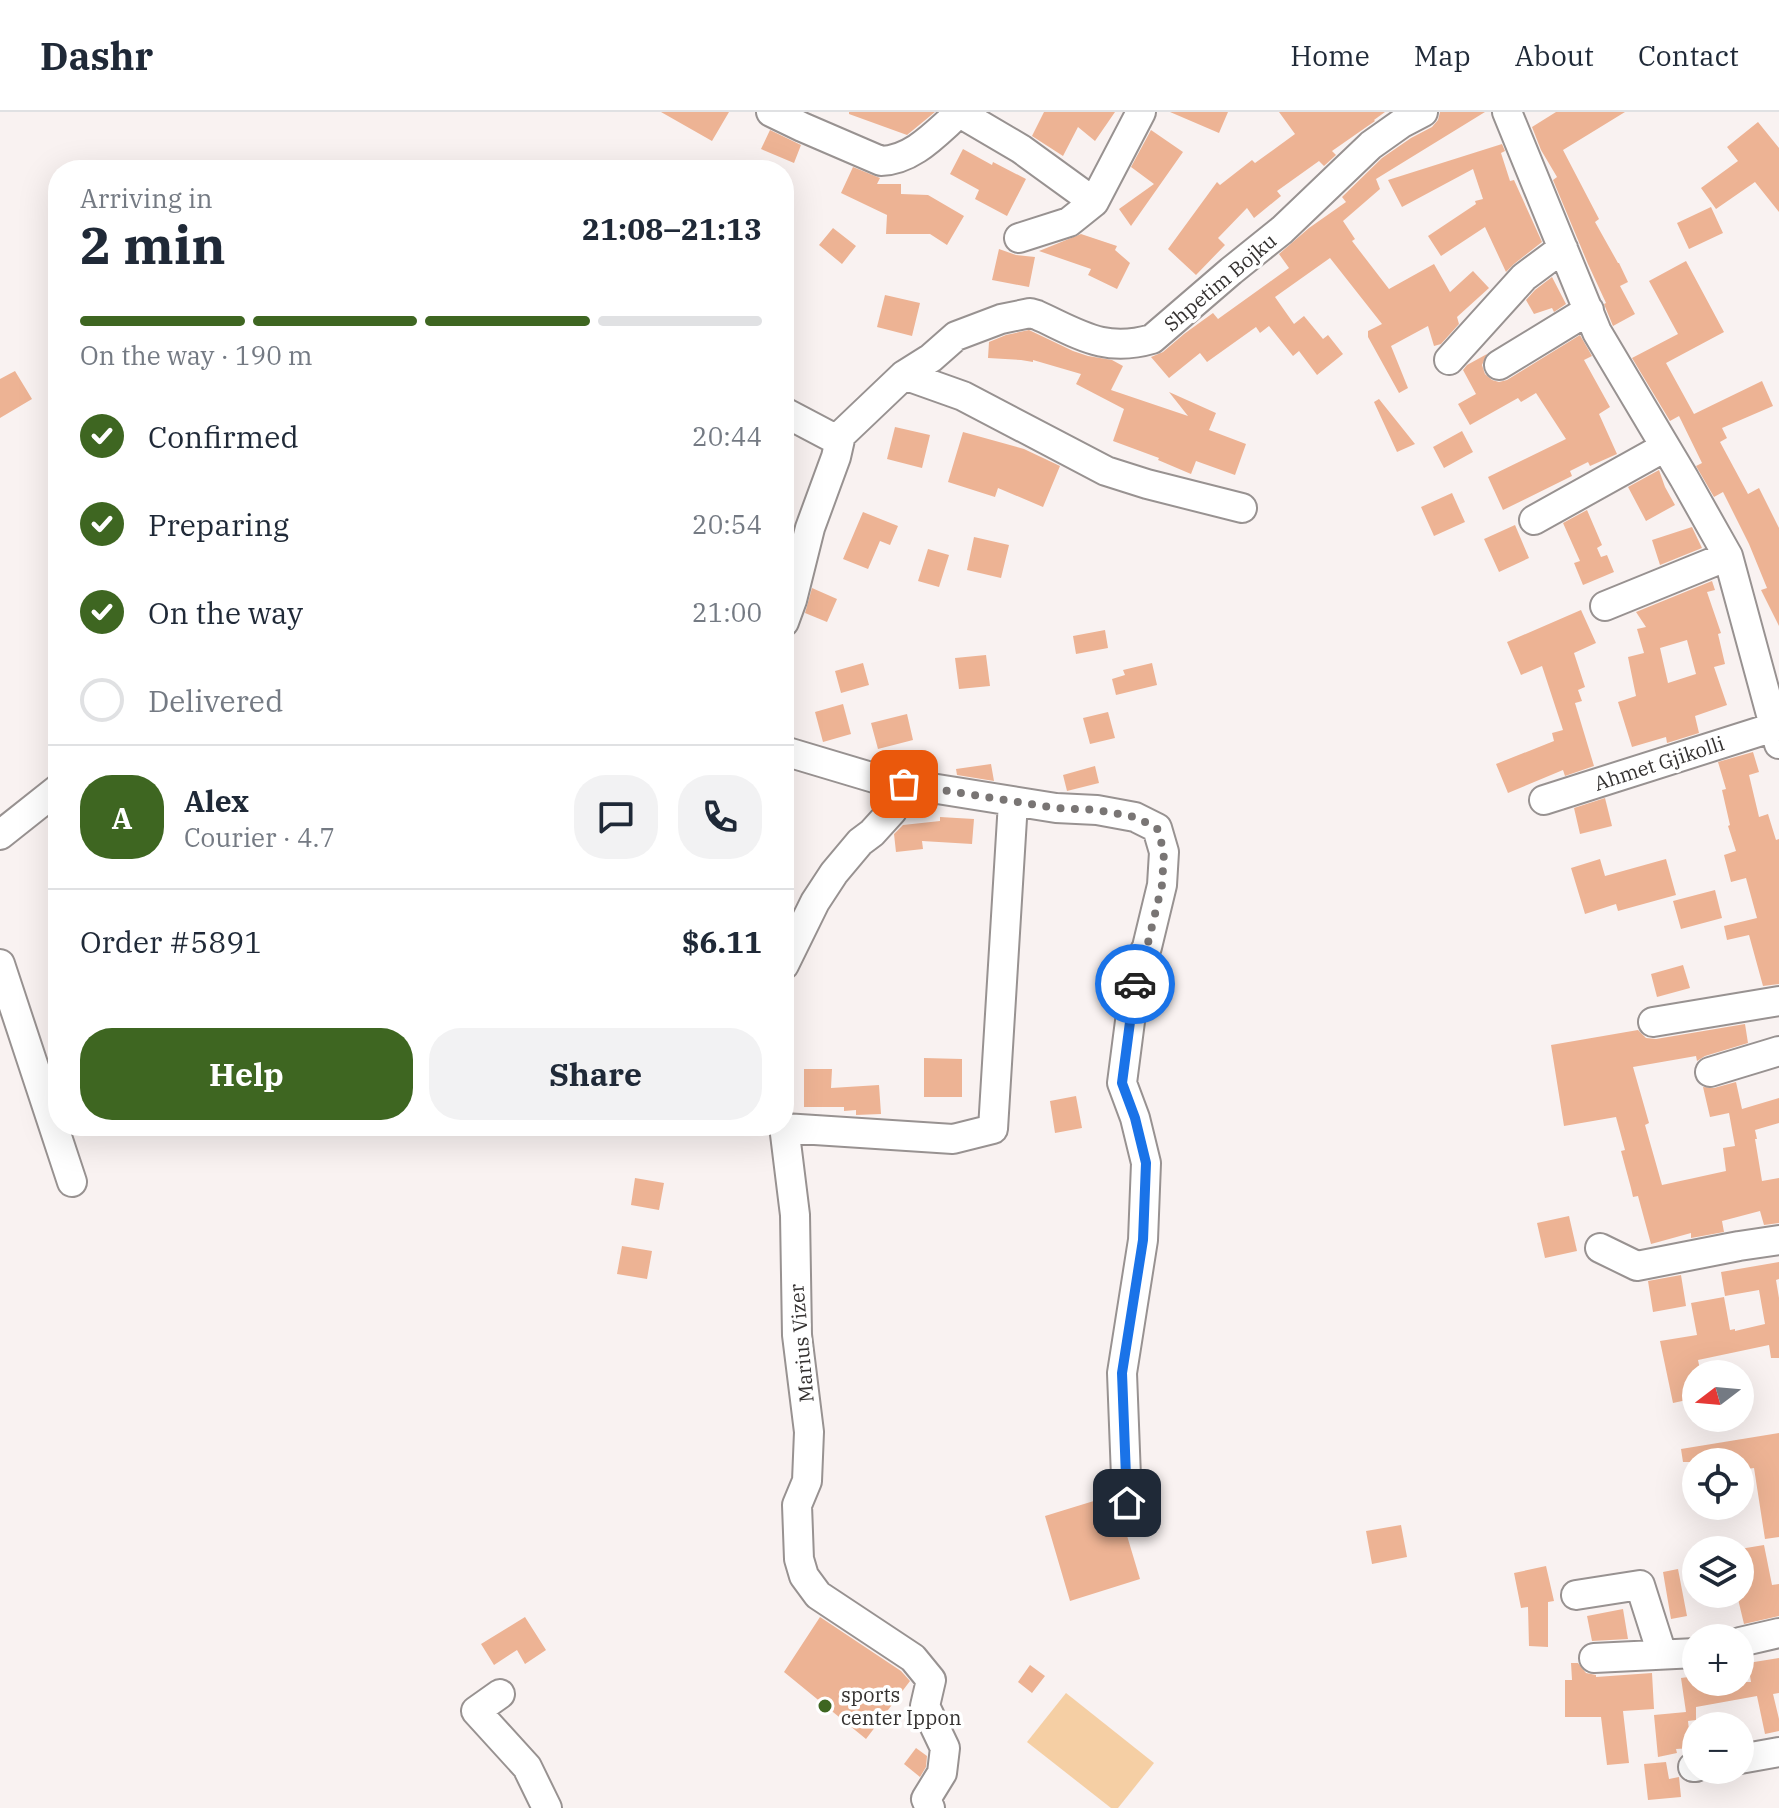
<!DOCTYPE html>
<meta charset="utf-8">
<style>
body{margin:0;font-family:"IBM Plex Serif",serif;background:#f2f2f3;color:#1f2937;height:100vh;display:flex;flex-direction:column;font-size:30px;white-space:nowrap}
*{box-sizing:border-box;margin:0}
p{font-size:26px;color:#747a83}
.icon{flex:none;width:44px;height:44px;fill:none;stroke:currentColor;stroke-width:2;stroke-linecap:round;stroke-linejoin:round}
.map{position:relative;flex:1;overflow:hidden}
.panel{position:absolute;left:48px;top:48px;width:746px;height:976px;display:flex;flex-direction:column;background:#fff;border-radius:32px;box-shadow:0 8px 32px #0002}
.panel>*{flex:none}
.needle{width:52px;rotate:254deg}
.fabs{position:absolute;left:1682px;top:1248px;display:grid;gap:16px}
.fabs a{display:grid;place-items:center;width:72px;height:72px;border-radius:50%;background:#fff;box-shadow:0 8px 32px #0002;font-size:40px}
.pin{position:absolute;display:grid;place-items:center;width:68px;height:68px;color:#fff;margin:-34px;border-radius:16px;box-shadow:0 4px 12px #0006}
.courier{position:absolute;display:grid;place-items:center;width:80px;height:80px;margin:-40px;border:6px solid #1a73e8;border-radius:50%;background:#fff;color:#222;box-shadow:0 2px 10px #0007}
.headline em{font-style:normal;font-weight:700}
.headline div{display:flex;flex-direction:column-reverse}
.headline{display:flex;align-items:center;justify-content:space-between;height:136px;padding:0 32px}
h1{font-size:52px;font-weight:700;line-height:60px}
.bar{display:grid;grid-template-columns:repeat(4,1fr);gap:12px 8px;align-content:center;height:96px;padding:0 32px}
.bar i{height:10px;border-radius:6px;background:#e0e1e3}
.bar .active{background:#3e6621}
.bar p{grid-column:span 4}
.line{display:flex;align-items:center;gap:20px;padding:0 32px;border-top:2px solid #e0e1e3}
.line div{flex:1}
.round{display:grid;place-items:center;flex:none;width:84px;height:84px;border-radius:32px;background:#f2f2f3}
ol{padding:0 32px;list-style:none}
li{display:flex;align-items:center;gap:24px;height:88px}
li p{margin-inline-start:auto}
li .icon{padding:8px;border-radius:50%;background:#3e6621;color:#fff;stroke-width:4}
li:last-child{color:#747a83}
li i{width:44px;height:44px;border:4px solid #e0e1e3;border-radius:50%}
.button{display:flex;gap:16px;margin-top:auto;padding:16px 32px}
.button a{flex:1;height:92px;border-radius:32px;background:#3e6621;color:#fff;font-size:32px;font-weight:700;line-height:92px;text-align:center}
.button a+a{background:#f2f2f3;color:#1f2937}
header{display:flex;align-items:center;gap:48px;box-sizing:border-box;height:112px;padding:0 40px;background:#fff;border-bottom:2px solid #e0e1e3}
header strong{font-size:38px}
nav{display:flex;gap:44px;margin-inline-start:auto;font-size:28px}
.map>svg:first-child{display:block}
</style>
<header>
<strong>Dashr</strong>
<nav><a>Home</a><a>Map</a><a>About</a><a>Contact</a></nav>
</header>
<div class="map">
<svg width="1779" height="1696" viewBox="0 0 1779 1696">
<rect width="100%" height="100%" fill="#f9f2f1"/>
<path fill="#f5cfa4" d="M1066,1581L1154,1651L1118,1696H1111L1027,1630Z"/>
<path fill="#edb394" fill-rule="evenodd" d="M661,0H729L712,29Z
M849,0H935L907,23L849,2Z
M1044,0H1115L1095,29L1078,15L1063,44L1032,24Z
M1170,0H1228L1219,21Z
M1279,0H1385L1374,8L1375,9L1332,39L1336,43L1324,54L1319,49L1277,79L1281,84L1254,106L1247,96L1218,126L1225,133L1196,163L1168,137L1217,70L1220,73L1252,48L1255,51L1295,22Z
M1440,0H1485L1376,67L1380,77L1343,109L1355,127L1352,129L1389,177L1434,152L1450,180L1473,159L1489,176L1457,205L1459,212L1441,232L1434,234L1428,214L1391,234L1408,276L1399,281L1368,225V219L1382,212L1330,146L1275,185L1294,212L1304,204L1323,227L1328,223L1343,242L1317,263L1299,239L1293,244L1269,214L1260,221L1256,215L1207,250L1200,241L1169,266L1151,245L1163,240L1184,222L1213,201L1218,207L1289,156L1279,142L1309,116L1346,90L1342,85L1382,46L1411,26L1432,15L1438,8Z
M1556,0H1625L1563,38L1599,107L1595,110L1618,151H1619L1628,170L1620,174L1635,202L1613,214L1606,197L1604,192L1606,191L1588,152L1553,68L1557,65L1541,38L1532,15Z
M1758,10L1779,36V100L1755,70L1716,97L1701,76L1738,49L1727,35Z
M770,18L801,33L794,51L761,37Z
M1151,18L1183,40L1131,114L1119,97L1154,72L1131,55Z
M1502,32L1505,39L1501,41L1510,69L1514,68L1542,130L1514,152L1506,160L1485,115L1441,144L1428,124L1476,92L1475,89L1483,87L1473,57L1402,95L1388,68Z
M963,37L992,53L993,50L1026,67L1007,104L975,87L979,78L950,62Z
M853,55L880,66L877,72H901V82L928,83L964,104L947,133L930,122H886L887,103L841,81Z
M1711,95L1723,121L1689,137L1677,111Z
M833,116L856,134L842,152L819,133Z
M1081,122L1117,134L1115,138L1130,151L1117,177L1088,163L1091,157L1039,139Z
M999,137L1016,143L1035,145L1029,175L992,168Z
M1686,149L1724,220L1666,251L1694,302L1762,269L1773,294L1722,316L1727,326L1720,330L1748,382L1759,376L1779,416V514L1761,478L1767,476L1749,432L1723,380L1714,385L1696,354L1702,351L1679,304L1670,309L1632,246L1678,222L1649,169Z
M1552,165L1566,192L1554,200L1552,196L1534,202L1526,188L1535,178Z
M885,183L920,191L912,224L877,215Z
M1029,218L1073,239L1088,244L1112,248L1123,254L1111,278L1188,304L1169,280L1216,301L1209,318L1246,332L1235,363L1196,349L1191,362L1158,348L1159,346L1113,329L1124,297L1076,272L1081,262L1033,248V250L1021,248L988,246L989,230L1006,223Z
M1580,223L1592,244L1584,248L1610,295L1599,302L1617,342L1590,354L1588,350L1570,359L1572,364L1503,398L1488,365L1566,327L1536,281L1521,290L1518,286L1470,313L1458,292L1476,282L1463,258L1467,253L1487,242L1482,253L1485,262L1492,268L1499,270L1507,268Z
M15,259L32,287L0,306V267Z
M1379,287L1415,332L1397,340L1374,290Z
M895,315L930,323L922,356L887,347Z
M1462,319L1473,340L1444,356L1433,335Z
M963,320L1024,337L1060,354L1043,395L998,376L995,385L948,370Z
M1659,358L1665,375L1675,393L1646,409L1628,375Z
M1452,381L1465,410L1434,424L1421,395Z
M1587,398L1602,433L1597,436L1601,445L1607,443L1614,460L1583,473L1574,451L1580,449L1563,411Z
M863,400L898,414L890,433L880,429L868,457L843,447Z
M1515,413L1529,446L1499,460L1484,427Z
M1692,415L1702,436L1660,453L1652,428Z
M974,425L1009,433L1001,466L967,458Z
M928,437L949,443L939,475L918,469Z
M1712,469L1715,478L1707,480L1721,521L1718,522L1725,552L1714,555L1727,593L1695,604L1699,621L1667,631L1666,625L1632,635L1618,590L1636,584L1628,545L1644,541L1637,517L1646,515L1636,500ZM1687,528L1696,562L1668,571L1660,536Z
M812,476L837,487L827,510L805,501Z
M1581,498L1596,531L1574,541L1585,575L1578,578L1582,589L1575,591L1594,654L1565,664L1563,658L1508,681L1496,652L1554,629L1552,621L1563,618L1542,554L1521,563L1507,530Z
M1105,518L1108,536L1076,542L1073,524Z
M986,543L990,574L959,577L955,546Z
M863,551L869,573L841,581L835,559Z
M1152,551L1157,573L1116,583L1112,567L1125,563L1123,558Z
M843,592L851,622L823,630L815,600Z
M1108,600L1115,626L1090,632L1083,606Z
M907,602L913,628L878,637L871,611Z
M1753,640L1759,660L1749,663L1759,705L1768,702L1776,728L1779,727V872L1763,874L1749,823L1727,828L1724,814L1757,806L1746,766L1731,770L1724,743L1736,739L1728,714L1730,713L1722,678L1726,677L1718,650Z
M991,652L994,669L957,663L956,657Z
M1095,654L1099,671L1067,679L1063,663Z
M1605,686L1612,714L1580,722L1574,696Z
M940,705L974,707L972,732L922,729L923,737L896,740L894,722L903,713L940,709Z
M1600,747L1605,764L1666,747L1676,783L1618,799L1616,792L1585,802L1571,756Z
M1715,778L1722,806L1681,817L1673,789Z
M1683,853L1690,876L1657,885L1651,862Z
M1745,912L1748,931L1705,944L1697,949L1696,944L1633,955L1649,1011L1645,1013L1662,1073L1726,1059L1723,1036L1735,1034L1729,1001L1710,1005L1703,975L1714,976L1736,970L1742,997L1779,986V1011L1755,1018L1757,1027H1755L1762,1069L1779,1066V1111L1764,1113L1760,1099L1722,1109L1724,1120L1691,1126V1121L1651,1132L1638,1084L1633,1085L1631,1076L1621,1039L1625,1038L1616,1005L1564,1014L1551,933L1638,918L1646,926L1656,927Z
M924,946L962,947V985H924Z
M804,957H832L831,976L879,973L881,1002L856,1003V998L844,999V995H804Z
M1076,984L1082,1016L1055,1021L1050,989Z
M635,1066L664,1071L659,1098L631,1093Z
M1569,1104L1577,1139L1545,1146L1537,1111Z
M622,1134L652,1139L647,1167L617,1162Z
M1779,1150V1167L1776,1168L1779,1186V1246H1771L1769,1233L1698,1248L1701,1262H1696V1286L1673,1291L1660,1229L1697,1223L1691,1191L1724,1185L1730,1218L1735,1217V1219L1765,1212L1759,1178L1725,1184L1721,1160Z
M1681,1163L1686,1194L1653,1200L1648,1169Z
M1779,1321V1425L1765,1427L1754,1356L1741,1358L1740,1350H1683L1681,1337Z
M1110,1384L1112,1399L1122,1407L1140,1467L1070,1489L1045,1404Z
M1401,1413L1407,1445L1372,1452L1366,1419Z
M1764,1433L1772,1473L1779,1472V1504L1744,1512L1738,1487L1740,1486V1437Z
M1546,1454L1554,1489L1548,1490V1535L1529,1534L1528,1495L1521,1496L1514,1461Z
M1678,1457L1687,1504L1671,1507L1663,1460Z
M1623,1497L1628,1527L1592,1529L1587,1504Z
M525,1505L546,1538L525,1552L517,1538L494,1553L481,1532Z
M820,1505L901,1559L910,1569L866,1627L784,1560Z
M1779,1546V1581L1773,1582L1779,1607V1619L1765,1622L1757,1584L1696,1595V1608L1688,1609L1691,1636L1676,1637L1677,1641L1658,1645L1654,1603L1686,1600L1681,1566L1696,1564V1570H1751L1748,1551Z
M1571,1551H1578L1586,1561L1596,1563V1565L1652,1561L1654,1597L1623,1599L1629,1651L1607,1653L1601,1605H1565V1568H1572Z
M1030,1553L1045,1564L1032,1581L1018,1570Z
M916,1636L927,1644L926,1655L920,1665L904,1652Z
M1666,1650L1669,1667L1679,1665L1681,1685L1648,1688L1644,1652Z"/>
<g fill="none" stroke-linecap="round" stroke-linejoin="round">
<defs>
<path id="minor" d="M771,0L802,15L881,49C913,48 936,21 959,1
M958,0L1021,37L1094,90
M1507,0L1597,220L1684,366L1728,444L1779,632
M1019,126L1069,110L1094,90L1141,0
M1449,248L1524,165L1563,136
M1499,253L1589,198
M904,263L963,284L1106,359L1147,372L1242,396
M784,300L839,329
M1534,408L1665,335
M1605,494L1728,444
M784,510L792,488L810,416L836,345L841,323L904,263L931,246L956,224L1001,207L1030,201L1037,203C1079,222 1104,241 1152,227L1231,159L1282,118L1371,33L1402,11L1423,0
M784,639L881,668L1056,696L1097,698L1135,705L1157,716L1164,740L1162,773L1147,835L1137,855L1122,971L1135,1006L1146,1051L1143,1128L1122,1261L1127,1391
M1544,688L1774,615
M0,723L58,677
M0,852L72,1070
M784,853L815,790L834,761L860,730L872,721L892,699L904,672
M1653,910L1779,889
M1710,960L1779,939
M784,1014L795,1103L797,1223L809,1320L807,1369L797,1393L799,1447L804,1464L818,1483L913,1546L931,1568L925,1594L945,1636L942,1661L926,1687L930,1696
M784,1016L953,1027L993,1017L1013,690
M1600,1136L1637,1154L1739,1134L1779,1128
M1576,1483L1640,1473L1662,1542
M1740,1530L1779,1521
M1594,1546L1696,1541
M500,1582L476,1599L527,1655L547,1696
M1740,1647L1779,1640
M1693,1655H1696"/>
</defs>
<use href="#minor" stroke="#989291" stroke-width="32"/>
<use href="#minor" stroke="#fff" stroke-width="28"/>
</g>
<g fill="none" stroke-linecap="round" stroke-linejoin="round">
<path stroke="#797574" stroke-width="8" stroke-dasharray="0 14.4" d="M904,672L1056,696L1097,698L1135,705L1157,716L1164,740L1162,773L1147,835L1137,855L1135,872"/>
<path stroke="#1a73e8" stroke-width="10" d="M1127,1391L1122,1261L1143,1128L1146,1051L1135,1006L1122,971L1135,872"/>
</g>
<circle fill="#3e6621" stroke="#fff" stroke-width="3" cx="825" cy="1594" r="8"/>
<g text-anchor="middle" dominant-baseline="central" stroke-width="7" stroke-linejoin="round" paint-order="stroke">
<g font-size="20" fill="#343130" stroke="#fff">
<text transform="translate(1220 170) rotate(-40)">Shpetim Bojku</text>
<text transform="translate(1659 651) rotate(-18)">Ahmet Gjikolli</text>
<text transform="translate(801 1231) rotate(-95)">Marius Vizer</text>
</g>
<g font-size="20" fill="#343130" stroke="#fff" text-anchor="start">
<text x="841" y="1582">sports<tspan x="841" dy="23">center Ippon</tspan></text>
</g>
</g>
</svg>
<div class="fabs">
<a><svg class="needle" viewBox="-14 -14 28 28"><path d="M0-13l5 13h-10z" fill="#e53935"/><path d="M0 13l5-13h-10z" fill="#747a83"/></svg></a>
<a><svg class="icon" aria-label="locate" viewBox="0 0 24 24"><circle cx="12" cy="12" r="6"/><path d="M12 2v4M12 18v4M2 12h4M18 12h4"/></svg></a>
<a><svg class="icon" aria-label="layers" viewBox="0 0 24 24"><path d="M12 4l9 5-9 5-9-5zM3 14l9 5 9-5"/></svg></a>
<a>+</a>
<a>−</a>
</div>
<div class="pin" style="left:904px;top:672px;background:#ea580c"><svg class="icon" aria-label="bag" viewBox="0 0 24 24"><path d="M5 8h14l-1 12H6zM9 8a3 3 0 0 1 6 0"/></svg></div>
<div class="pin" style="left:1127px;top:1391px;background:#1f2937"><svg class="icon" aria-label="home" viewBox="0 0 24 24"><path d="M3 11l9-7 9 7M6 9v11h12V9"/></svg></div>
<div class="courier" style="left:1135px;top:872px"><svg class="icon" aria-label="car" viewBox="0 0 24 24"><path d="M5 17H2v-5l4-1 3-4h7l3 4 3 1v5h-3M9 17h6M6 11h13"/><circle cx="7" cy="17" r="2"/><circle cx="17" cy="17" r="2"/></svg></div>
<section class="panel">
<div class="headline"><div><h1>2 min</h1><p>Arriving in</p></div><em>21:08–21:13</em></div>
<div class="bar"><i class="active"></i><i class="active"></i><i class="active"></i><i></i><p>On the way · 190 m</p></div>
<ol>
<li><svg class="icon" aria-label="check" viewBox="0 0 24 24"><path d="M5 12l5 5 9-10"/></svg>Confirmed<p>20:44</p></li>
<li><svg class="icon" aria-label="check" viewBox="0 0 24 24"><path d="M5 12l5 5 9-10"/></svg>Preparing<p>20:54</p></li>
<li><svg class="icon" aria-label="check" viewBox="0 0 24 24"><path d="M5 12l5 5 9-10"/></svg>On the way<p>21:00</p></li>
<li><i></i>Delivered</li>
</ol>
<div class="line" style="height:144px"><b class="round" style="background:#3e6621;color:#fff">A</b><div><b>Alex</b><p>Courier · 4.7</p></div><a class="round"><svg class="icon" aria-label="chat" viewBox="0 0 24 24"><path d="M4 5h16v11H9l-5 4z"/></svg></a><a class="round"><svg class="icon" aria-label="phone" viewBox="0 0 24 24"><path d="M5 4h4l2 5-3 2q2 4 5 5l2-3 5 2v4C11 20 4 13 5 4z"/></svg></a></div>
<div class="line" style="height:104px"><div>Order #5891</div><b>$6.11</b></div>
<div class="button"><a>Help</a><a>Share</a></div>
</section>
</div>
